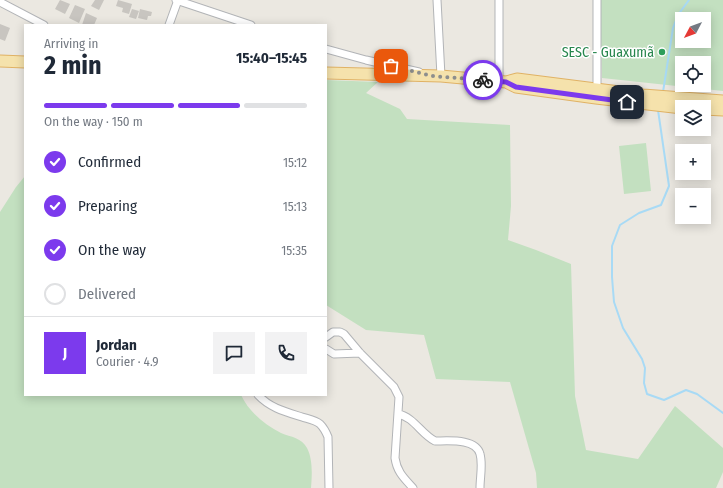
<!DOCTYPE html>
<meta charset="utf-8">
<style>
body{margin:0;font-family:"Fira Sans Condensed",sans-serif;background:#f2f2f3;color:#1f2937;height:100vh;display:flex;flex-direction:column;font-size:15px;white-space:nowrap}
*{box-sizing:border-box;margin:0}
p{font-size:13px;color:#747a83}
.icon{flex:none;width:22px;height:22px;fill:none;stroke:currentColor;stroke-width:2;stroke-linecap:round;stroke-linejoin:round}
.map{position:relative;flex:1;overflow:hidden}
.side{position:absolute;left:24px;top:24px;width:303px;height:372px;display:flex;flex-direction:column;background:#fff;border-radius:0px;box-shadow:0 2px 10px #0003}
.side>*{flex:none}
.needle{width:26px;rotate:229deg}
.fabs{position:absolute;left:675px;top:12px;display:grid;gap:8px}
.fabs a{display:grid;place-items:center;width:36px;height:36px;border-radius:0px;background:#fff;box-shadow:0 2px 10px #0003;font-size:20px}
.pin{position:absolute;display:grid;place-items:center;width:34px;height:34px;color:#fff;margin:-17px;border-radius:8px;box-shadow:0 2px 6px #0006}
.courier{position:absolute;display:grid;place-items:center;width:40px;height:40px;margin:-20px;border:3px solid #7c3aed;border-radius:50%;background:#fff;color:#222;box-shadow:0 1px 5px #0007}
.head em{font-style:normal;font-weight:700}
.head div{display:flex;flex-direction:column-reverse}
.head{display:flex;align-items:center;justify-content:space-between;height:68px;padding:0 20px}
h1{font-size:26px;font-weight:700;line-height:30px}
.bar{display:grid;grid-template-columns:repeat(4,1fr);gap:6px 4px;align-content:center;height:48px;padding:0 20px}
.bar i{height:5px;border-radius:3px;background:#e0e1e3}
.bar .selected{background:#7c3aed}
.bar p{grid-column:span 4}
.line{display:flex;align-items:center;gap:10px;padding:0 20px;border-top:1px solid #e0e1e3}
.line div{flex:1}
.round{display:grid;place-items:center;flex:none;width:42px;height:42px;border-radius:0px;background:#f2f2f3}
ol{padding:0 20px;list-style:none}
li{display:flex;align-items:center;gap:12px;height:44px}
li p{margin-inline-start:auto}
li .icon{padding:4px;border-radius:50%;background:#7c3aed;color:#fff;stroke-width:4}
li:last-child{color:#747a83}
li i{width:22px;height:22px;border:2px solid #e0e1e3;border-radius:50%}
.map>svg:first-child{display:block}
</style>
<div class="map">
<svg width="723" height="488" viewBox="0 0 723 488">
<rect width="100%" height="100%" fill="#ebe8e1"/>
<path fill="#c3e0c0" fill-rule="evenodd" d="M600,0H723V91L602,78ZM682,19H704V41H682ZM682,63H704V85H682Z
M326,80L378,82L366,93L400,109L407,119L510,125L511,206L508,240L536,250L571,264L575,396L586,450L638,459L675,406L723,448V472L716,488H537L536,473L510,382L436,379L424,335L366,330L326,305Z
M646,143L651,191L624,194L619,146Z
M25,176V395H241C249,412 265,425 281,433C291,437 302,438 307,448C313,459 312,476 311,488H0V212L16,187Z"/>
<g fill="none" stroke-linecap="round" stroke-linejoin="round">
<path stroke="#a8daf5" stroke-width="2" d="M663,92L673,28L678,15L689,0
M658,110L669,186L661,205L639,213L620,225L612,246V277L614,302L623,328L642,359L645,368L644,383L647,394L664,400L686,390L697,394L723,413"/>
</g>
<path fill="#c8c5c0" d="M60,0L70,4L65,14L55,9Z
M95,0H104L99,10L91,6Z
M118,0L132,4L129,14L122,12L123,8L116,6Z
M75,5L85,9L79,23L69,18Z
M132,9L139,11L136,19L129,17Z
M140,9L152,12L151,16H148L147,20L138,18Z
M86,13L97,18L94,25H82Z
M0,24L10,28L5,41L0,39Z"/>
<g fill="none" stroke-linecap="round" stroke-linejoin="round">
<defs>
<path id="street" d="M176,0L251,25
M437,0L441,76
M597,0V89
M0,2L44,25
M169,25L178,0
M326,49L366,60L419,72
M499,81V0
M326,337L333,332H340L344,334L360,353L394,387L399,397L395,458C397,472 404,478 413,488
M326,349L334,354L360,353
M258,395C270,408 286,412 302,417C308,419 315,420 320,424C324,428 326,432 328,437L329,488
M398,414C414,417 421,434 435,441C448,441 476,438 480,454C483,464 480,477 480,488"/>
<path id="primary" d="M0,61L25,62
M326,73L441,76L506,82L517,79L643,95L723,101
M506,82L516,87L596,98L682,108
M704,109L723,110"/>
</defs>
<use href="#street" stroke="#b2b4b7" stroke-width="9"/>
<use href="#primary" stroke="#e0b265" stroke-width="13"/>
<use href="#street" stroke="#fff" stroke-width="7"/>
<use href="#primary" stroke="#f5e2ac" stroke-width="11"/>
</g>
<g fill="none" stroke-linecap="round" stroke-linejoin="round">
<path stroke="#8d8e8d" stroke-width="4" stroke-dasharray="0 7.2" d="M391,66L432,76L483,80"/>
<path stroke="#7c3aed" stroke-width="5" d="M483,80L506,82L516,87L627,102"/>
</g>
<circle fill="#2e9e5b" stroke="#fff" stroke-width="1.5" cx="662" cy="52" r="4"/>
<g text-anchor="middle" dominant-baseline="central" stroke-width="3" stroke-linejoin="round" paint-order="stroke">
<g font-size="14" fill="#27864d" stroke="#fff" text-anchor="end">
<text x="654" y="52">SESC - Guaxumã</text>
</g>
</g>
</svg>
<div class="fabs">
<a><svg class="needle" viewBox="-14 -14 28 28"><path d="M0-13l5 13h-10z" fill="#e53935"/><path d="M0 13l5-13h-10z" fill="#747a83"/></svg></a>
<a><svg class="icon" aria-label="locate" viewBox="0 0 24 24"><circle cx="12" cy="12" r="6"/><path d="M12 2v4M12 18v4M2 12h4M18 12h4"/></svg></a>
<a><svg class="icon" aria-label="layers" viewBox="0 0 24 24"><path d="M12 4l9 5-9 5-9-5zM3 14l9 5 9-5"/></svg></a>
<a>+</a>
<a>−</a>
</div>
<div class="pin" style="left:391px;top:66px;background:#ea580c"><svg class="icon" aria-label="bag" viewBox="0 0 24 24"><path d="M5 8h14l-1 12H6zM9 8a3 3 0 0 1 6 0"/></svg></div>
<div class="pin" style="left:627px;top:102px;background:#1f2937"><svg class="icon" aria-label="home" viewBox="0 0 24 24"><path d="M3 11l9-7 9 7M6 9v11h12V9"/></svg></div>
<div class="courier" style="left:483px;top:80px"><svg class="icon" aria-label="bike" viewBox="0 0 24 24"><circle cx="6" cy="16" r="4"/><circle cx="18" cy="16" r="4"/><path d="M6 16l4-8h5l3 8M10 8l3 8H6M13 5h3"/></svg></div>
<section class="side">
<div class="head"><div><h1>2 min</h1><p>Arriving in</p></div><em>15:40–15:45</em></div>
<div class="bar"><i class="selected"></i><i class="selected"></i><i class="selected"></i><i></i><p>On the way · 150 m</p></div>
<ol>
<li><svg class="icon" aria-label="check" viewBox="0 0 24 24"><path d="M5 12l5 5 9-10"/></svg>Confirmed<p>15:12</p></li>
<li><svg class="icon" aria-label="check" viewBox="0 0 24 24"><path d="M5 12l5 5 9-10"/></svg>Preparing<p>15:13</p></li>
<li><svg class="icon" aria-label="check" viewBox="0 0 24 24"><path d="M5 12l5 5 9-10"/></svg>On the way<p>15:35</p></li>
<li><i></i>Delivered</li>
</ol>
<div class="line" style="height:72px"><b class="round" style="background:#7c3aed;color:#fff">J</b><div><b>Jordan</b><p>Courier · 4.9</p></div><a class="round"><svg class="icon" aria-label="chat" viewBox="0 0 24 24"><path d="M4 5h16v11H9l-5 4z"/></svg></a><a class="round"><svg class="icon" aria-label="phone" viewBox="0 0 24 24"><path d="M5 4h4l2 5-3 2q2 4 5 5l2-3 5 2v4C11 20 4 13 5 4z"/></svg></a></div>
</section>
</div>
